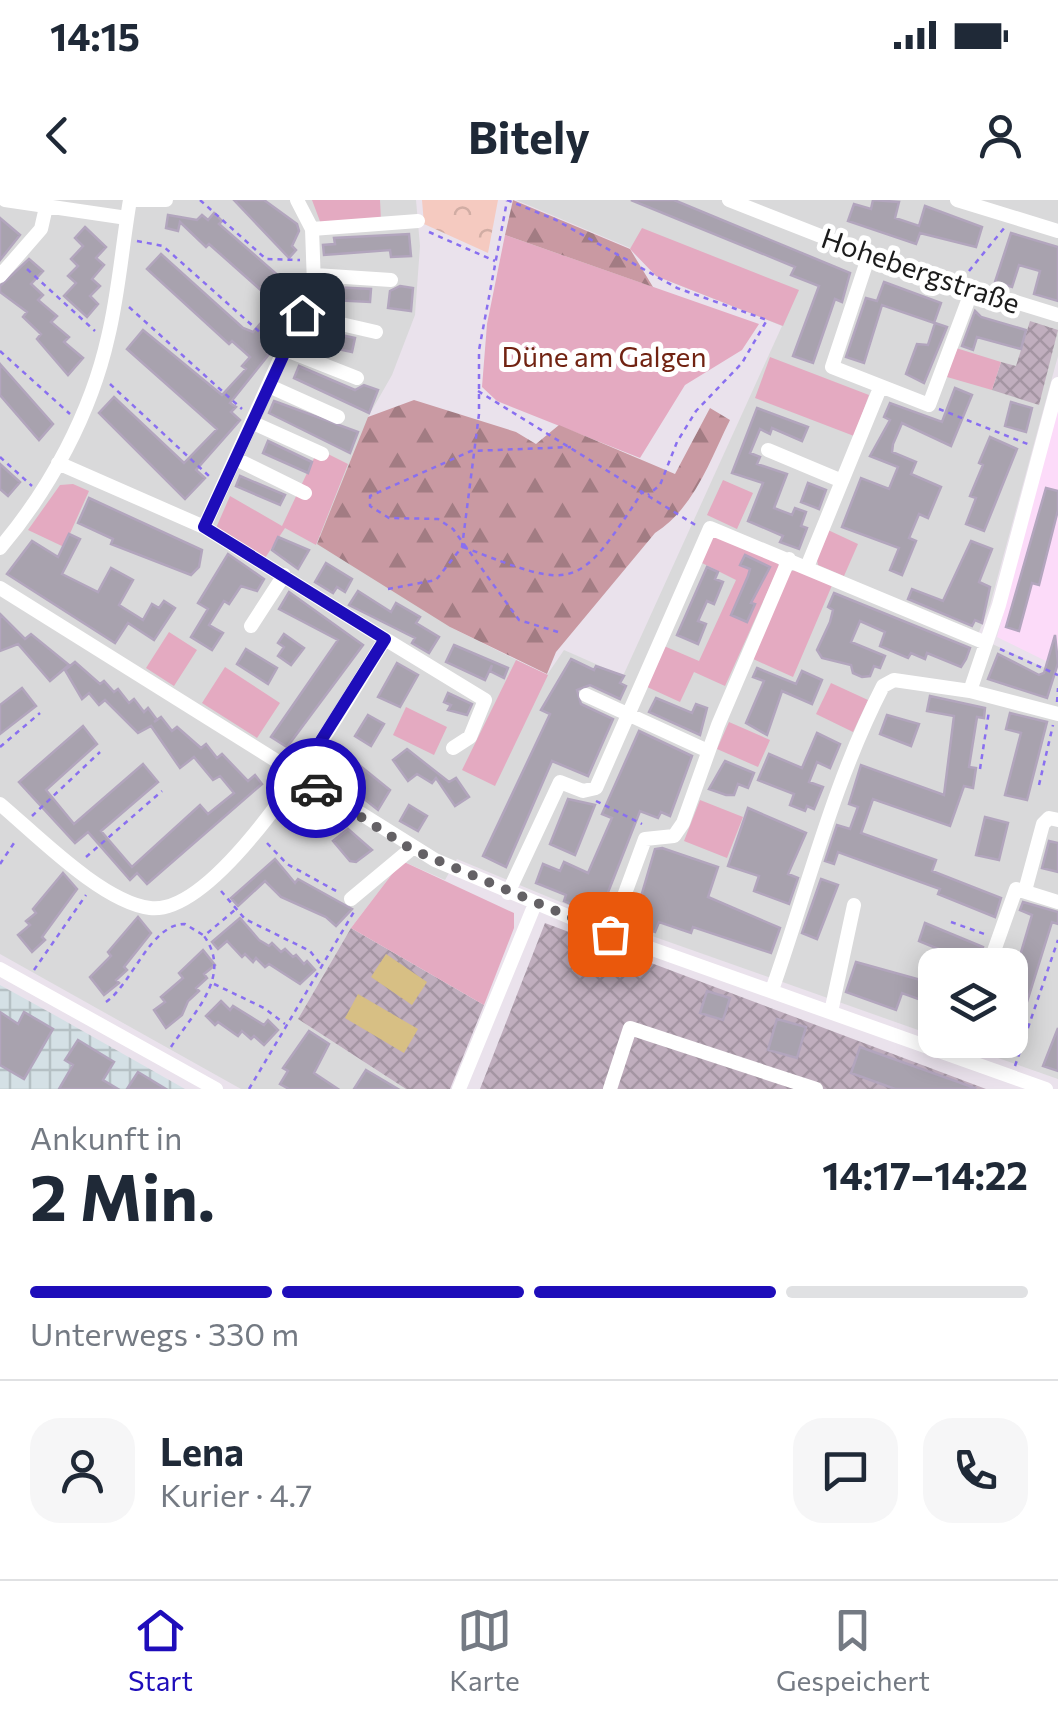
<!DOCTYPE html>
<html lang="de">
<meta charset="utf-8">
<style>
body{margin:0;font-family:Commissioner,sans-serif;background:#f6f6f7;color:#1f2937;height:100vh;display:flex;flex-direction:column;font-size:38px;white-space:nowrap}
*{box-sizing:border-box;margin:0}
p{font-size:32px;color:#747a83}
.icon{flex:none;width:55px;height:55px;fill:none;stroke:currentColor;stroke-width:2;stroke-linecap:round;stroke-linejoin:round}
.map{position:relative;height:889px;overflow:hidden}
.drawer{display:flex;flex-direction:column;background:#fff;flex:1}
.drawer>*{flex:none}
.tools{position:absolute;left:918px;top:748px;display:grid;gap:20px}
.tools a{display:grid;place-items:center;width:110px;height:110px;border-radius:20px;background:#fff;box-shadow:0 5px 25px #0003;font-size:50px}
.pin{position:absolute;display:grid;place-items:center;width:85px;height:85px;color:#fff;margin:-42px;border-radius:20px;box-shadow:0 5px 15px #0006}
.courier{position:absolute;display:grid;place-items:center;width:100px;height:100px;margin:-50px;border:8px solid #1e0dba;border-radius:50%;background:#fff;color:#222;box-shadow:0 2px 12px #0007}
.head em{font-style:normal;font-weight:700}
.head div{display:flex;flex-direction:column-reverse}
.head{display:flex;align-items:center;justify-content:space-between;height:170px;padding:0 30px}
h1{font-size:65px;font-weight:700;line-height:75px}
.bar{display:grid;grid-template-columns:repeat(4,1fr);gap:15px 10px;align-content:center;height:120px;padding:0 30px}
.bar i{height:12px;border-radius:8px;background:#e0e1e3}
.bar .active{background:#1e0dba}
.bar p{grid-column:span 4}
.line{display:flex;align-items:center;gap:25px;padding:0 30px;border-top:2px solid #e0e1e3}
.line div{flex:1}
.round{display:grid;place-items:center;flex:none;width:105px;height:105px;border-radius:30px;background:#f6f6f7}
.status{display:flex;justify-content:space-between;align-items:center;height:70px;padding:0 50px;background:#fff;direction:ltr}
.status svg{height:28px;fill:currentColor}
header{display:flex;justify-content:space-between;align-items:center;height:130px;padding:0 30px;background:#fff;font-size:45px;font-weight:700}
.tabs{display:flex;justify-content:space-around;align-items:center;height:140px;border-top:2px solid #e0e1e3;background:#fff;font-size:28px;color:#747a83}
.tabs a{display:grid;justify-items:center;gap:5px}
.tabs .active{color:#1e0dba}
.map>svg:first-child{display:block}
</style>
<div class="status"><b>14:15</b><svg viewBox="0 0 49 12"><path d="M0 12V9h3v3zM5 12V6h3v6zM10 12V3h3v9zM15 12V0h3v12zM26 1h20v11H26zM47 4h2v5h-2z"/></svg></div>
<header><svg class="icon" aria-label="back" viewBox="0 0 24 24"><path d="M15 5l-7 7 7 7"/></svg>Bitely<svg class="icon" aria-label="person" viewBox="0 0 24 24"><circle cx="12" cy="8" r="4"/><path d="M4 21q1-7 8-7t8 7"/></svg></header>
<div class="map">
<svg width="1058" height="889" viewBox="0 0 1058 889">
<defs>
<pattern id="industrial-grid" width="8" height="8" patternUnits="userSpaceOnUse" patternTransform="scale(2.5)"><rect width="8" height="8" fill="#d4e0e5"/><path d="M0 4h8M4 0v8" fill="none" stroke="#b5c0c4"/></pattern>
<pattern id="construction-cross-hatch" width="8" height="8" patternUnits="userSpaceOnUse" patternTransform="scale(2.5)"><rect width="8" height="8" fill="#c0aebe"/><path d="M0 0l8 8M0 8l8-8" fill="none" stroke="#a495a3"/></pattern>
<pattern id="forest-firs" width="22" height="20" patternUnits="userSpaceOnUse" patternTransform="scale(2.5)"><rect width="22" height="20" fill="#c999a2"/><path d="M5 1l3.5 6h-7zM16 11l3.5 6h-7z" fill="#a27c83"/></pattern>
<pattern id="park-crowns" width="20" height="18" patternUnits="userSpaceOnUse" patternTransform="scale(2.5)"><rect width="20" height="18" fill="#f5cac0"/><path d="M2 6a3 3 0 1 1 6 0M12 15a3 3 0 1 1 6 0" fill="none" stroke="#d1ada4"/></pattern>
</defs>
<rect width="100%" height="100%" fill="#eae2ec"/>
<path fill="#d9d9da" d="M0,0H416L420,46L415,115L392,175L368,217L450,427L547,475L564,450L623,476L782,126L656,76L630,48L516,0H1058V156L990,405L977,437L1058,474V879L947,840H1010V765H935V836L587,713L457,659L445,680L402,661L351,728L298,819L406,889H241L0,754Z"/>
<path fill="url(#industrial-grid)" d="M0,785L58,817L185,889H0Z"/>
<path fill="#fcdbf9" d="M1058,209V467L997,437Z"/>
<path fill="url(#construction-cross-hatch)" d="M1030,121L1058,130L1039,205L992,190L1001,162L1016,166Z
M545,723L986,889H480Z
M351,728L484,805L450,889H406L298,819Z"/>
<path fill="#e4aac1" d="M312,0H380L381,20L321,24Z
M642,28L799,90L783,126L656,76L630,49Z
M505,35L759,124L742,150L685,185L640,258L497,201L482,187L487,124Z
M956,148L1001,162L992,190L947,177Z
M770,157L869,195L854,236L755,198Z
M326,253L348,264L316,345L285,328L265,358L216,328L230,296L282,326L316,254Z
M723,280L753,293L737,329L707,315Z
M73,284L89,291L64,347L28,330L60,285Z
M828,330L858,344L844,376L818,365L816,355Z
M718,333L775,357L779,366L725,486L694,472L680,502L645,486L664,446L699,461L736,380L698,361L710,336Z
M797,369L833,383L793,477L751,458L787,373Z
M169,432L197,450L174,486L146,468Z
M516,460L548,475L495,586L462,570Z
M225,467L280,503L257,538L202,503Z
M831,483L868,500L853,532L816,514Z
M406,507L447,527L434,555L393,535Z
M729,522L770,540L758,567L717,549Z
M700,600L743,617L727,658L684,641Z
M402,661L514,713V728L484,805L351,728Z"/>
<path fill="url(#forest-firs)" d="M513,0L630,49L653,87L505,35Z
M414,200L516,232L536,244L559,225L675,274L710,208L730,220C709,262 695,307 655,333L556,452L547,474L450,427L317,344L368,217Z"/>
<path fill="url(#park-crowns)" d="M422,0H498L488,53L424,24Z"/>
<path fill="#d7bf84" d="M386,754L427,782L412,805L371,777Z
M358,794L418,829L404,853L345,818Z"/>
<path fill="#a8a2ae" stroke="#b2a5bd" stroke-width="2.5" d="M234,0H264L297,24L299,31L292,46L296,50L289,58Z
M631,0H674L850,73L842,102L835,99L813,163L793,156L819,86L791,75L795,67Z
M873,0L899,2L895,18L919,26L925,6L982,27L976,47L920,33L916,44L848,21L854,4L871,9Z
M214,13L222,21L219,24L296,91L276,113L267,105L272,100L209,44L206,47L180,22L178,31L166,28L168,15L197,20L202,15L208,20Z
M0,18L20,35L0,60Z
M85,27L106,47L96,58L104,65L92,79L100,86L90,96L98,104L87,117L64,96L76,83L68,76L78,66L71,59L83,46L75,38Z
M1011,33L1058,47V101L1034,94L1040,71L1019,65L1012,87L995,82Z
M409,34L411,56L391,57L390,50L324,55L323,45L335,44L334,38Z
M161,54L243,128L253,132L272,110L281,118L262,140L270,153L230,203L236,207L231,212L240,220L196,270L205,278L185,299L99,213L114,197L184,263L217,229L127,149L143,130L222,195L246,169L242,166L250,157L232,141L229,144L147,69Z
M29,59L43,71L31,84L43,95L38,100L57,116L51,122L69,137L64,142L83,158L68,175L37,139L41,134L23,117L27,112L0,92V86Z
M884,82L941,103L934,123L882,105L864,163L846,157L866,98L877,101Z
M400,86L413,88L411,111L388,108L390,91Z
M332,87L371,89L370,102L332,100Z
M975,111L981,117L1026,130L1021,149L977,137L973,150L962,146Z
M935,123L947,127L924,183L906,174L917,144L928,145Z
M318,130L355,138L352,152L314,144Z
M0,164L53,224L39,240L0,195Z
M299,166L355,190L364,185L378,190L369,213L294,178Z
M955,188L972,195L951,246L902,223L893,244L892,252L916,262L911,274L941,287L928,318L919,314L909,338L916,341L902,375L890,370L899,348L842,327L861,278L889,289L898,267L870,256L890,220L884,217L890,203L942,222Z
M274,201L358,232L350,253L269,213Z
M1011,202L1032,208L1026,232L1005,226Z
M757,208L808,227L802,241L772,228L770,234L760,229L750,253L760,257L757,264L787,274L774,308L792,315L795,308L806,312L801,326L807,328L799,349L780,342L783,336L748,321L763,283L732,273Z
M990,237L1017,249L984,331L966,324L976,298L970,296L983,265L979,263Z
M268,241L312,262L308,273L263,253Z
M0,264L20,282L8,296L0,289Z
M240,276L285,295L280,305L236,286Z
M808,283L826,290L819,309L801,302Z
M1046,288L1058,291V310L1039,385L1032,383L1019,431L1006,427Z
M89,298L202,350L199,367L191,375L111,344L113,339L78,323Z
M69,334L80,339L62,374L98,392L111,368L133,380L119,405L143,420L152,404L159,408L164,401L175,408L154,440L128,423L115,443L7,374L32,341L58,357Z
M278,337L309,350L298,369L272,350Z
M971,341L992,349L979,382L990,387L982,423L975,420L972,426L908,399L912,389L943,401Z
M228,354L264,379L257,391L241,386L229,404L224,401L209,425L223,433L212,450L191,437L208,409L198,403Z
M745,355L770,367L751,403L755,404L747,422L731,415L748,376L750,369L740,365Z
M326,363L352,379L345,392L337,387L333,393L315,382Z
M707,367L718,372L715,379L723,382L714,404L707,401L698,421L706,424L698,444L677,435Z
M358,391L391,412L396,403L420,417L416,423L439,437L429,453L412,443L415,438L349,405Z
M289,392L363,445L287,547L271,537L338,440L279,409Z
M834,393L970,448L966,459L961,467L927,453L925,459L911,453L908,458L880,446L885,432L860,421L851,442L885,456L880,468L874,466L870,476L862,477L853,473L851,465L822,458L817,450L830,422L833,410L828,407Z
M0,414L25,439L31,434L69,465L50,481L18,444L0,451Z
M284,434L304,448L291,465L278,456L284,447L278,443Z
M1055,435L1058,463L1047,498L988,479L998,454L1039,475L1044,473Z
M454,445L508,468L504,478L490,471L492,465L485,480L446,462Z
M246,449L277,468L268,484L237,464Z
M571,459L594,470L596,466L624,476L620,483L626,486L620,499L590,485L577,490L581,504L613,519L588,576L552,561L506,667L483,656L550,514L541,510Z
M75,462L100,484L104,481L114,492L118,489L129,503L134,499L144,512L148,508L157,520L154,522L161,517L172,531L177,527L201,548L206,544L217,558L222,554L248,581L255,575L262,584L147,684L137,673L130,680L88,632L75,643L19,582L83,526L97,544L46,590L74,624L143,564L158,582L101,631L132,667L200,605L208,614L234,593L220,576L213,580L194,557L180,568L151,526L138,533L105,500L99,505L89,493L82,499L65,470Z
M397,463L418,475L400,507L378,497Z
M757,468L796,484L802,471L822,480L812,504L782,491L767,535L746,523L764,481L753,477Z
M22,488L36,506L0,534V505Z
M448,493L472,504L467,515L448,510L451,505L444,502Z
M930,496L985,508L984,518L977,517L969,567L976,568L973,588L964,586L950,626L873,599L861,633L936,660L932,671L1001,698L995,717L938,694L940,689L838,652L834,664L825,661L837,625L850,629L858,607L849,604L861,565L944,595L954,516L927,511Z
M656,498L692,513L696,504L707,508L700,535L649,512Z
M1010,513L1047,522L1027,600L1005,595L1021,533L1006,529Z
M368,515L384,524L371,546L355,536Z
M887,515L919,524L911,546L880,534Z
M639,531L692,556L670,616L661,612L658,618L640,611L603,705L586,698L582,709L564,701L566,695L536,683L543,664L560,671L564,662L588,673L612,618L602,614Z
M817,533L840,544L830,568L817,562L809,582L823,587L814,609L807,606L805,611L790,605L794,594L758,580L769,554L802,568Z
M407,549L449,582L456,578L469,597L455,606L436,578L432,583L417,574L408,581L393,560Z
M343,552L390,590L378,610L330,572Z
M725,561L754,573L748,588L738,584L734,595H726L709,589Z
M568,599L595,605L575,655L550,644Z
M304,600L328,621L312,634L289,612Z
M409,605L427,616L418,631L400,621Z
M748,608L806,633L788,674L798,678L789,704L754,691L759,676L728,666Z
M985,617L1008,623L999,660L976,655Z
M348,629L372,650L356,662L350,661L333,641Z
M1049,641L1058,643V672L1042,668Z
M662,648L718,667L708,697L780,728L771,753L693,727L691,733L659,722L655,732L633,724L655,649Z
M275,659L295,683L298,679L352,709L336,726L326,717L281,697L265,681L238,706L231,698Z
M63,673L77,689L42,737L45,740L32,752L18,735L30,725L26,721L36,713L33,709Z
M821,679L838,685L817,739L802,733Z
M1023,702L1058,712V724L1052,722L1011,853L1010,790L1032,715L1020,710Z
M138,717L151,733L124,767L127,770L116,780L119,783L104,795L90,777L111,756L108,752Z
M240,718L259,740L269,746L272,743L281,752L285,749L293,757L296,755L304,764L307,761L315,770L300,784L269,764L265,767L256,758L253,762L245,754L242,757L227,741L218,749L212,742Z
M925,723L983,747L977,765L919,741Z
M203,750L215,765L204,774L207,778L196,788L199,791L188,801L182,815L166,828L154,810L165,802L161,797L183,778L179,773Z
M856,762L935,784V805L902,793L896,810L846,792Z
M707,791L730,798L723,820L700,813Z
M221,801L230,810L233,806L264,825L268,820L278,830L264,845L254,836L251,839L242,831L238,836L218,822L215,825L206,816Z
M0,812L18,824L24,812L53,829L24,879L0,865Z
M777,819L806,827L797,858L768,850Z
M1058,828V871L1043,866Z
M309,831L329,844L314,873L338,889H289L280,884L288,871L283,868Z
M78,840L114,862L103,880L118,889H59L73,865L65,860Z
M860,847L975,888L974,889H895L851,873Z
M366,870L398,889H354Z
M138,872L166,889H127Z"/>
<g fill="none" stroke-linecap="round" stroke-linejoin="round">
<path stroke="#896ff0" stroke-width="2.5" stroke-dasharray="5 5" stroke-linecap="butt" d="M200,0L266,59L300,60
M507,0L556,20L677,88L767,120L742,163L696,211L677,242L660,285L648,295
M429,32L495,61
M137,41L163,46L272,143
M27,69L95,131
M969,71L1005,27
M129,107L242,209
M0,151L70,214
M110,184L210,277
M478,191L697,326
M939,209L1030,245
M0,257L32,286
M463,347C576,390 576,393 643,291
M388,389L436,380L462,347L479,214V150L507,1
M558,432L519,420L453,329L438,319L389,318L370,306V296L471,251L571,247
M1000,449L1058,475
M1057,502L1058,488
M0,547L40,513
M980,569L989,511
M1039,585L1053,525
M596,601L642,624
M32,616L100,552
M267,643L287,664L338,692
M86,657L162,591
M0,664L16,640
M221,691L245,719L310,751L321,765
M951,722L987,735
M34,770L86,695
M930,772L935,774
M214,784L264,808L285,824
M106,802C133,783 150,724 185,724L203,735
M171,847C194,812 233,776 204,736L236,709
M1015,866L1058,740
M249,889L355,710"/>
<path stroke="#fff" stroke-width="14" d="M5,0L127,18
M138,0H166
M729,0L892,64L1058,115
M957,0L1058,31
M312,29L418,21
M869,55L832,167L929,205L972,90
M315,75L391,80
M0,76L41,29L46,7
M302,115L376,132
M286,150L357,178
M269,186L338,217
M253,223L322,254
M768,250L842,281
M236,259L305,293
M58,263L204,327L314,84L312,29L297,0
M0,348C50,289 91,213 108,137C119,92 122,46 130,0
M807,367L880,188
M0,388L435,660L610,734L1046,889
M251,426L284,375
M385,439L485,500L470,537L453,548
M970,491L999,405L1058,184
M586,495L708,551
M0,604C37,635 102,702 150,708C224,717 348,498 385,439L204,327
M1026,687L1043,624L1049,618L1058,620
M508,693L560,582L583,591L596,588L710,328L986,443
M351,699L411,649
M610,734L645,639L674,636L683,623L718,525L789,359
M989,765L1016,689L1058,702
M0,769L216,889
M772,790C808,688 833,583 883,486L894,480L970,491L1058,514
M831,812L854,705
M459,889L535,704
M610,889L630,828L816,889"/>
</g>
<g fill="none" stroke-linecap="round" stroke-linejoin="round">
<path stroke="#646165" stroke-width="10" stroke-dasharray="0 18" d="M316,588L411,649L610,734"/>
<path stroke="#1e0dba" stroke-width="12" d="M302,115L204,327L385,439L298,577L316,588"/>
</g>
<g text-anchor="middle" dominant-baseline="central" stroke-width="10" stroke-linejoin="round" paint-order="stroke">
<g font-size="28" fill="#1c1c1c" stroke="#fff">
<text transform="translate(921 70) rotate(19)">Hohebergstraße</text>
</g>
<g font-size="28" fill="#712312" stroke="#fff">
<text x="604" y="156">Düne am Galgen</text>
</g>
</g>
</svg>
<div class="tools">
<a><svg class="icon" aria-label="layers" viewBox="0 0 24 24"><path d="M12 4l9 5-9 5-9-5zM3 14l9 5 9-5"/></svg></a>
</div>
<div class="pin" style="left:610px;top:734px;background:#ea580c"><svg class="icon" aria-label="bag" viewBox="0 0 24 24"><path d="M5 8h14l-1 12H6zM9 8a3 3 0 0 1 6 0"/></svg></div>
<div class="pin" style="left:302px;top:115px;background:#1f2937"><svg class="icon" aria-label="home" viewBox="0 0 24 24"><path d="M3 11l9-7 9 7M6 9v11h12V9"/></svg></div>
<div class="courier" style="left:316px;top:588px"><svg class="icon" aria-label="car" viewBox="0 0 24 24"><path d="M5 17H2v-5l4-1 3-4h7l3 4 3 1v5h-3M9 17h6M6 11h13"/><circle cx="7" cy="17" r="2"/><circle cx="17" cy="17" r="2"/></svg></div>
</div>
<section class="drawer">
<div class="head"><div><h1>2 Min.</h1><p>Ankunft in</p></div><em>14:17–14:22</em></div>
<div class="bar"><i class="active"></i><i class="active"></i><i class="active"></i><i></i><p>Unterwegs · 330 m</p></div>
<div class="line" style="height:180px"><a class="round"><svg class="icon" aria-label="person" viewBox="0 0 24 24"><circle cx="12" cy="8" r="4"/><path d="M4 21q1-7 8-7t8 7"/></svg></a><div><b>Lena</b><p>Kurier · 4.7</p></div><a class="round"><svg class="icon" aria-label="chat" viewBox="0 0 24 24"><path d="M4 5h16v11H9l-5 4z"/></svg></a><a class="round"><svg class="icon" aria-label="phone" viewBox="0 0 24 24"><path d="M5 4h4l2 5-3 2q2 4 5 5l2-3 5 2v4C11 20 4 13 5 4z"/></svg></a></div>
</section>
<nav class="tabs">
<a class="active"><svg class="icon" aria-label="home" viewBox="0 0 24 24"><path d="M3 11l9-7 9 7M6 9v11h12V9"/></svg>Start</a>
<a><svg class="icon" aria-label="map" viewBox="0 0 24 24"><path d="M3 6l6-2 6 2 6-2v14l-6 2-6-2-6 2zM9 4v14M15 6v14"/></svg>Karte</a>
<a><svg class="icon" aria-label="saved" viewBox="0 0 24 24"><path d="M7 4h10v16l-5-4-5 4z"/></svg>Gespeichert</a>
</nav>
